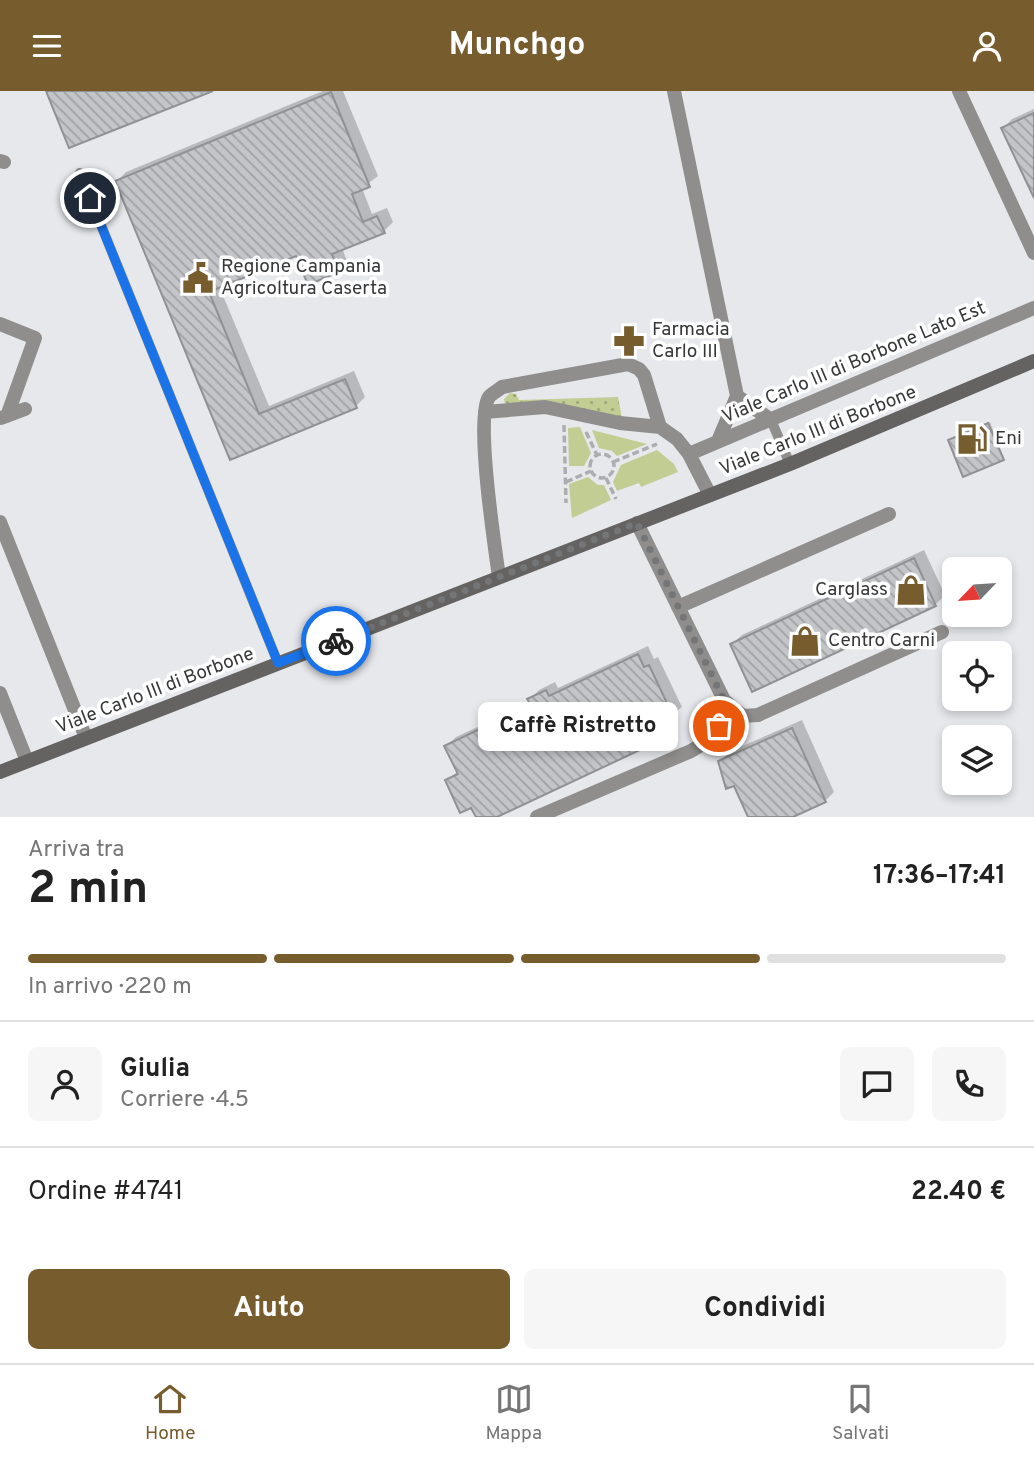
<!DOCTYPE html>
<html lang="it">
<meta charset="utf-8">
<style>
body{margin:0;font-family:Overpass,sans-serif;background:#f6f6f6;color:#222;height:100vh;display:flex;flex-direction:column;font-size:26px;white-space:nowrap}
*{box-sizing:border-box;margin:0}
p{font-size:23px;color:#767676}
.icon{flex:none;width:38px;height:38px;fill:none;stroke:currentColor;stroke-width:2;stroke-linecap:round;stroke-linejoin:round}
.map{position:relative;height:726px;overflow:hidden}
.details{display:flex;flex-direction:column;background:#fff;flex:1}
.details>*{flex:none}
.needle{width:46px;rotate:245deg}
.controls{position:absolute;left:942px;top:466px;display:grid;gap:14px}
.controls a{display:grid;place-items:center;width:70px;height:70px;border-radius:10px;background:#fff;box-shadow:0 4px 10px #0003;font-size:35px}
.pin{position:absolute;display:grid;place-items:center;width:60px;height:60px;color:#fff;margin:-30px;border:4px solid #fff;border-radius:50%;box-shadow:0 2px 7px #0007}
.courier{position:absolute;display:grid;place-items:center;width:70px;height:70px;margin:-35px;border:5px solid #1a73e8;border-radius:50%;background:#fff;color:#222;box-shadow:0 2px 9px #0007}
.bubble{position:absolute;height:49px;border-radius:10px;background:#fff;box-shadow:0 4px 10px #0003;font-size:23px;font-weight:700;line-height:49px;text-align:center}
.summary em{font-style:normal;font-weight:700}
.summary div{display:flex;flex-direction:column-reverse}
.summary{display:flex;align-items:center;justify-content:space-between;height:119px;padding:0 28px}
h1{font-size:46px;font-weight:700;line-height:52px}
.bar{display:grid;grid-template-columns:repeat(4,1fr);gap:10px 7px;align-content:center;height:84px;padding:0 28px}
.bar i{height:9px;border-radius:5px;background:#e0e0e0}
.bar .current{background:#775d2e}
.bar p{grid-column:span 4}
.line{display:flex;align-items:center;gap:18px;padding:0 28px;border-top:2px solid #e0e0e0}
.line div{flex:1}
.round{display:grid;place-items:center;flex:none;width:74px;height:74px;border-radius:10px;background:#f6f6f6}
.button{display:flex;gap:14px;margin-top:auto;padding:14px 28px}
.button a{flex:1;height:80px;border-radius:10px;background:#775d2e;color:#fff;font-size:28px;font-weight:700;line-height:80px;text-align:center}
.button a+a{background:#f6f6f6;color:#222}
header{display:flex;justify-content:space-between;align-items:center;height:91px;padding:0 28px;background:#775d2e;color:#fff;font-size:32px;font-weight:700}
.menu{display:flex;justify-content:space-around;align-items:center;height:98px;border-top:2px solid #e0e0e0;background:#fff;font-size:19px;color:#767676}
.menu a{display:grid;justify-items:center;gap:4px}
.menu .current{color:#775d2e}
.map>svg:first-child{display:block}
</style>
<header><svg class="icon" aria-label="menu" viewBox="0 0 24 24"><path d="M4 6h16M4 12h16M4 18h16"/></svg>Munchgo<svg class="icon" aria-label="person" viewBox="0 0 24 24"><circle cx="12" cy="8" r="4"/><path d="M4 21q1-7 8-7t8 7"/></svg></header>
<div class="map">
<svg width="1034" height="726" viewBox="0 0 1034 726">
<defs>
<pattern id="grass-dots" width="8" height="8" patternUnits="userSpaceOnUse" patternTransform="scale(1.75)"><rect width="8" height="8" fill="#c1cd92"/><path d="M2 2h.1M6 6h.1" fill="none" stroke="#9ea778" stroke-width="1.8" stroke-linecap="round"/></pattern>
<pattern id="building-back-hatch" width="6" height="6" patternUnits="userSpaceOnUse" patternTransform="scale(1.75)"><rect width="6" height="6" fill="#c3c5c8"/><path d="M-1 5l2 2M0 0l6 6M5-1l2 2" fill="none" stroke="#9fa1a3"/></pattern>
</defs>
<rect width="100%" height="100%" fill="#e6e8ec"/>
<path fill="url(#grass-dots)" d="M510,302L516,303L519,309L618,306L622,327L505,313L504,308Z"/>
<path fill="#c1cd92" d="M580,336L591,362L584,375H569L568,337Z
M592,339L647,353L617,365L612,360L599,357Z
M657,359L674,373L678,381L641,396L639,392L617,400L613,391L621,374Z
M588,386L598,394H604L611,409L572,427L569,393Z"/>
<path fill="#0003" d="M323,0H343L378,85L362,97L372,123L387,117L393,131L384,140L342,157L347,170L338,179L297,163L219,195L269,315L354,280L365,306L356,315L230,367L117,90L126,81Z
M1034,18V103L1003,37L1012,28Z
M990,331L1003,367L951,348Z
M924,459L945,504L935,514L753,599L732,553L742,544Z
M648,555L654,568L658,566L682,616L663,630L667,640L658,649L493,726H478L472,714L447,690L458,680L447,655L456,646L531,611L530,608L539,599L555,591L558,597Z
M802,629L834,701L825,710L788,726H750L735,693L720,671L729,661Z"/>
<path fill="url(#building-back-hatch)" stroke="#8f9194" stroke-width="2" d="M46,0H213L69,57Z
M331,1L370,96L352,103L363,131L377,125L385,142L332,163L339,181L308,194L296,165L209,201L259,323L345,288L357,317L230,369L115,90Z
M1034,22V107L1001,37Z
M988,332L1004,369L963,386L948,349Z
M914,467L936,515L752,601L730,553Z
M638,563L644,576L649,574L674,627L652,637L659,650L497,726H476L471,717L460,722L445,689L458,683L444,655L531,614L527,608L546,599L549,605Z
M792,637L826,711L793,726H748L734,695L726,698L718,670Z"/>
<g fill="none" stroke-linecap="round" stroke-linejoin="round">
<path stroke="#acadb0" stroke-width="3.5" stroke-dasharray="7 3.5" stroke-linecap="butt" d="M564,334L566,412
M586,341L597,364
M590 375a12 12 0 1 1 24 0a12 12 0 1 1-24 0Z
M613,371L657,353
M606,387L616,408
M566,391L591,380"/>
<path stroke="#8f8e8d" stroke-width="10" d="M80,82L278,572
M771,329L790,373"/>
<path stroke="#8f8e8d" stroke-width="14" d="M674,0L737,305L718,350
M959,0L1034,162
M0,70L4,71
M0,233L35,247L7,325
M737,305L771,329
M485,321L545,316L620,332L660,336L677,348L689,363L710,404
M1,327L25,318
M689,363L1034,217
M0,431L86,647
M499,486C495,457 475,327 489,306C492,302 499,299 502,296L628,273L639,278L644,284L660,336
M678,516L889,423
M0,602L27,670
M724,609L743,625L758,624L942,541
M537,726L691,660C714,648 719,634 724,609L637,432"/>
<path stroke="#656362" stroke-width="14" d="M0,681L790,373L1034,270"/>
</g>
<g fill="none" stroke-linecap="round" stroke-linejoin="round">
<path stroke="#747577" stroke-width="7" stroke-dasharray="0 12.6" d="M336,550L637,432L724,609L719,635"/>
<path stroke="#1a73e8" stroke-width="9" d="M90,107L278,572L336,550"/>
</g>
<defs>
<symbol id="civic-bare" viewBox="-9 -9 18 18"><path d="M-.6-6.5H3V-4.5H.6V-3L4-1V1h2V6H-6V1h2V-1L-.6-3ZM-1.2 2.5V6h2.4V2.5Z" fill="#775d2e" stroke="#fff" stroke-width="2.5" paint-order="stroke"/></symbol>
<symbol id="pharmacy-bare" viewBox="-9 -9 18 18"><path d="M-2-6h4v4h4v4h-4v4h-4v-4h-4v-4h4Z" fill="#775d2e" stroke="#fff" stroke-width="2.5" paint-order="stroke"/></symbol>
<symbol id="fuel-bare" viewBox="-9 -9 18 18"><path d="M-5.5-6h7V0h2V4h1.3V-2.5L3-4.5l.8-.8L6-3V5H2.5V1h-1V6h-7ZM-4.2-4.7v3.2H.2V-4.7Z" fill="#775d2e" stroke="#fff" stroke-width="2.5" paint-order="stroke"/></symbol>
<symbol id="shop-bare" viewBox="-9 -9 18 18"><path d="M-5-2.5h2.3a2.7 3.5 0 0 1 5.4 0H5L5.5 6h-11ZM-1.5-2.5h3a1.5 2.3 0 0 0-3 0Z" fill="#775d2e" stroke="#fff" stroke-width="2.5" paint-order="stroke"/></symbol>
</defs>
<g fill-rule="evenodd">
<use href="#civic-bare" x="176" y="165" width="44" height="44"/>
<use href="#pharmacy-bare" x="607" y="228" width="44" height="44"/>
<use href="#fuel-bare" x="950" y="326" width="44" height="44"/>
<use href="#shop-bare" x="889" y="477" width="44" height="44"/>
<use href="#shop-bare" x="783" y="528" width="44" height="44"/>
</g>
<g text-anchor="middle" dominant-baseline="central" stroke-width="7" stroke-linejoin="round" paint-order="stroke">
<g font-size="19" fill="#363738" stroke="#fff" text-anchor="start">
<text x="221" y="176">Regione Campania<tspan x="221" dy="22">Agricoltura Caserta</tspan></text>
<text x="652" y="239">Farmacia<tspan x="652" dy="22">Carlo III</tspan></text>
<text x="995" y="348">Eni</text>
<text x="888" y="499" text-anchor="end">Carglass</text>
<text x="828" y="550">Centro Carni</text>
</g>
<g font-size="19" fill="#363738" stroke="#fff">
<text transform="translate(854 272) rotate(-23)">Viale Carlo III di Borbone Lato Est</text>
<text transform="translate(818 340) rotate(-22)">Viale Carlo III di Borbone</text>
<text transform="translate(155 600) rotate(-21)">Viale Carlo III di Borbone</text>
</g>
</g>
</svg>
<div class="controls">
<a><svg class="needle" viewBox="-14 -14 28 28"><path d="M0-13l5 13h-10z" fill="#e53935"/><path d="M0 13l5-13h-10z" fill="#767676"/></svg></a>
<a><svg class="icon" aria-label="locate" viewBox="0 0 24 24"><circle cx="12" cy="12" r="6"/><path d="M12 2v4M12 18v4M2 12h4M18 12h4"/></svg></a>
<a><svg class="icon" aria-label="layers" viewBox="0 0 24 24"><path d="M12 4l9 5-9 5-9-5zM3 14l9 5 9-5"/></svg></a>
</div>
<div class="pin" style="left:719px;top:635px;background:#ea580c"><svg class="icon" aria-label="bag" viewBox="0 0 24 24"><path d="M5 8h14l-1 12H6zM9 8a3 3 0 0 1 6 0"/></svg></div>
<div class="pin" style="left:90px;top:107px;background:#1f2937"><svg class="icon" aria-label="home" viewBox="0 0 24 24"><path d="M3 11l9-7 9 7M6 9v11h12V9"/></svg></div>
<div class="courier" style="left:336px;top:550px"><svg class="icon" aria-label="bike" viewBox="0 0 24 24"><circle cx="6" cy="16" r="4"/><circle cx="18" cy="16" r="4"/><path d="M6 16l4-8h5l3 8M10 8l3 8H6M13 5h3"/></svg></div>
<div class="bubble" style="left:478px;top:611px;width:200px">Caffè Ristretto</div>
</div>
<section class="details">
<div class="summary"><div><h1>2 min</h1><p>Arriva tra</p></div><em>17:36–17:41</em></div>
<div class="bar"><i class="current"></i><i class="current"></i><i class="current"></i><i></i><p>In arrivo · 220 m</p></div>
<div class="line" style="height:126px"><a class="round"><svg class="icon" aria-label="person" viewBox="0 0 24 24"><circle cx="12" cy="8" r="4"/><path d="M4 21q1-7 8-7t8 7"/></svg></a><div><b>Giulia</b><p>Corriere · 4.5</p></div><a class="round"><svg class="icon" aria-label="chat" viewBox="0 0 24 24"><path d="M4 5h16v11H9l-5 4z"/></svg></a><a class="round"><svg class="icon" aria-label="phone" viewBox="0 0 24 24"><path d="M5 4h4l2 5-3 2q2 4 5 5l2-3 5 2v4C11 20 4 13 5 4z"/></svg></a></div>
<div class="line" style="height:91px"><div>Ordine #4741</div><b>22.40 €</b></div>
<div class="button"><a>Aiuto</a><a>Condividi</a></div>
</section>
<nav class="menu">
<a class="current"><svg class="icon" aria-label="home" viewBox="0 0 24 24"><path d="M3 11l9-7 9 7M6 9v11h12V9"/></svg>Home</a>
<a><svg class="icon" aria-label="map" viewBox="0 0 24 24"><path d="M3 6l6-2 6 2 6-2v14l-6 2-6-2-6 2zM9 4v14M15 6v14"/></svg>Mappa</a>
<a><svg class="icon" aria-label="saved" viewBox="0 0 24 24"><path d="M7 4h10v16l-5-4-5 4z"/></svg>Salvati</a>
</nav>
